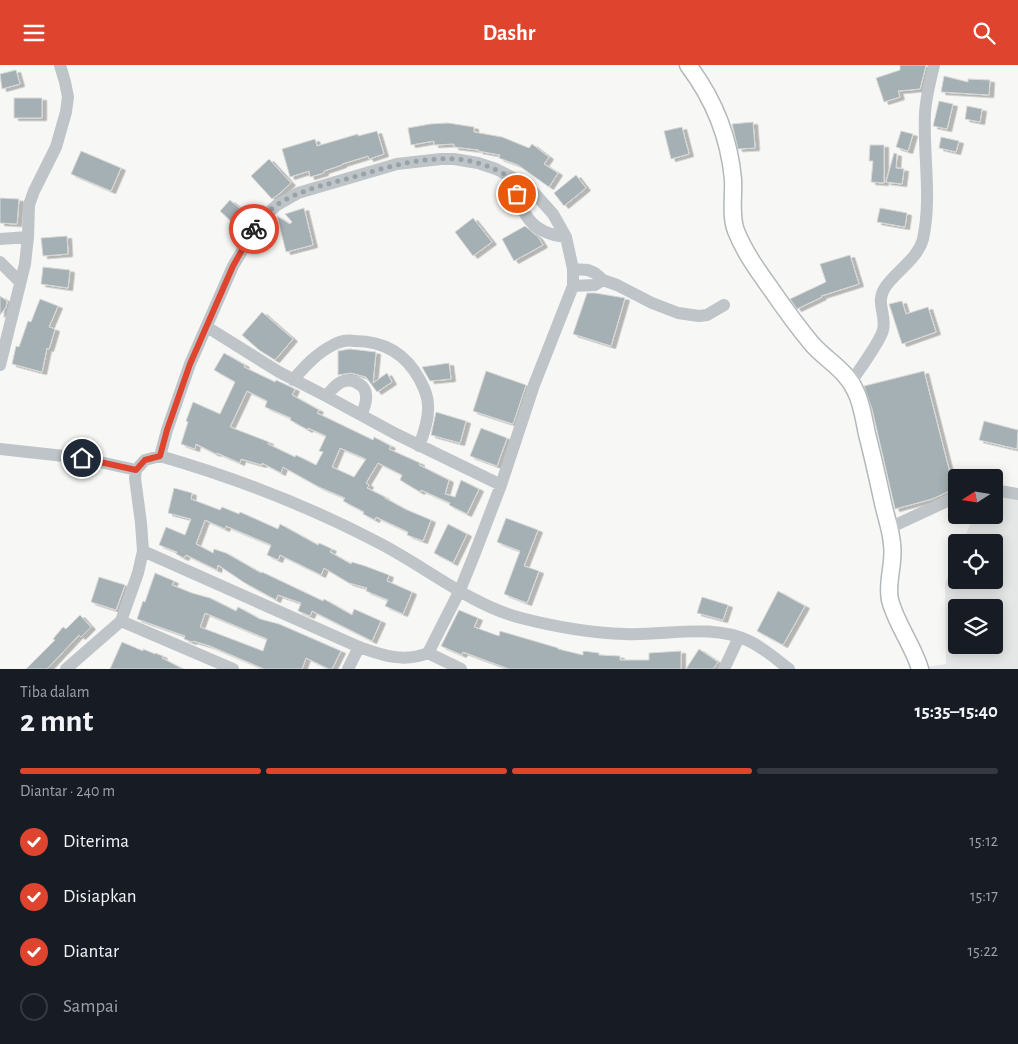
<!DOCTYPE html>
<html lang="id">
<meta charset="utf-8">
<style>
body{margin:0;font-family:"Alegreya Sans",sans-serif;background:#242831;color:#f1f3f6;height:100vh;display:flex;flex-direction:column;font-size:19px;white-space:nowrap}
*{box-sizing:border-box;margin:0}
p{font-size:16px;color:#9ea1a6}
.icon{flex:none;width:28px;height:28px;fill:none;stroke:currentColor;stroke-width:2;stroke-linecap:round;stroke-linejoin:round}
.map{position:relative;height:604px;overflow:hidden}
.panel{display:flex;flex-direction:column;background:#171b24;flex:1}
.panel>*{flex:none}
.needle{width:32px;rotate:258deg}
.controls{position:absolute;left:948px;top:404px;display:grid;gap:10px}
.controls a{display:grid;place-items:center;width:55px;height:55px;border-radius:5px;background:#171b24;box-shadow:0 2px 12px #0003;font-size:25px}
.pin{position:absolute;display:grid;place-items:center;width:42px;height:42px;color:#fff;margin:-21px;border:2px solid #fff;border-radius:50%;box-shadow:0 1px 5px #0007}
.courier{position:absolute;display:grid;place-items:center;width:50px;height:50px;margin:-25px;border:4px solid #de442e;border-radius:50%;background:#fff;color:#222;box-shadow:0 1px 6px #0007}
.head em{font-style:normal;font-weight:600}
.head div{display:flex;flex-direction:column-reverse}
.head{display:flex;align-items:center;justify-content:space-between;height:85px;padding:0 20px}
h1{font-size:32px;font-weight:600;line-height:38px}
.bar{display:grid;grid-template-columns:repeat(4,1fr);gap:8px 5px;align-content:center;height:60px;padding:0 20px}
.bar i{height:6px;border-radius:4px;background:#363941}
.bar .on{background:#de442e}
.bar p{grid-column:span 4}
ol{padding:0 20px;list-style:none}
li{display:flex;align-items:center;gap:15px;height:55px}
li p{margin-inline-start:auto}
li .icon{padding:5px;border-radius:50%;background:#de442e;color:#fff;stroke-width:4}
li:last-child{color:#9ea1a6}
li i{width:28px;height:28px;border:2px solid #363941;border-radius:50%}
header{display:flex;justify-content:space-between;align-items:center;height:65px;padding:0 20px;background:#de442e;color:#fff;font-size:22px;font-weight:600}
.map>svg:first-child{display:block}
</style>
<header><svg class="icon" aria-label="menu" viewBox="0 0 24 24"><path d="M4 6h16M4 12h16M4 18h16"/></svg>Dashr<svg class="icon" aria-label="search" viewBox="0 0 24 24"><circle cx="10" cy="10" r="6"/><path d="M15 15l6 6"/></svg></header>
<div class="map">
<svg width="1018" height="604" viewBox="0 0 1018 604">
<defs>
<filter id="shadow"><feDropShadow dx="4.5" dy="2.5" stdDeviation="0" flood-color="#0004"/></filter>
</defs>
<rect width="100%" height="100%" fill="#f7f7f5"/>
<path fill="#e5e7e6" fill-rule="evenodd" d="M994,429L1018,435V604H927V602L946,599L945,518L956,492V515H994V478L963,477L974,450H994ZM956,542H994V580H956Z"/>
<path fill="#a5b0b4" stroke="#d9d9d7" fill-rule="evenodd" filter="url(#shadow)" d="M900,0H926L920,24L898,26L900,32L884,37L876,13L900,5Z
M16,5L20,19L2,24L0,9Z
M944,11L968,17V14L990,15L989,30L941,27Z
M14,33H42V53H14Z
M939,36L953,39L947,64L933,61Z
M967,41L982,44L980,57L965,54Z
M753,57L755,83L738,84L732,59Z
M448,58L474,62V67L502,72L529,83L532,79L549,92L544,99L558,108L549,122L518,100L499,93L500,90L478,86L479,85L454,82V79L434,80V76L411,80L408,63L430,59Z
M682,62L689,89L671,94L664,66Z
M377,66L384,89L369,94L368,91L342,99V100L324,106V108L310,112L309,106L290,112L282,84L315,74L317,81L358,69V71Z
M901,66L913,69L908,86L896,82Z
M941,72L959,76L956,87L939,83Z
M870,80H884V118L871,117L873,96H869Z
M81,86L121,103L111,126L71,109Z
M894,88L897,89L896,103L904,104L902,119L886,117Z
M269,94L291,118L279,129L272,134L251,111Z
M576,110L586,123L564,141L554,128Z
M0,133L19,134L17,159L0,158Z
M230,135L245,148L235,160L220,146Z
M304,143L313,180L286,187L277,151L290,159L292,157L285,149Z
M880,143L907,148L905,162L877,157Z
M473,153L492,177L473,191L455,167Z
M525,161L538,172L543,180L514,196L502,174Z
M67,171L68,189L43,191L41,173Z
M850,190L859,219L821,231L822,232L797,244L790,234L826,217L820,199Z
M43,202L70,205L68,223L41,219Z
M587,228H595L625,233L611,281L573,269Z
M0,231L7,236L6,242L0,250Z
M40,234L58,241L49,262L55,264L49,284L47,283L42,307L12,299L16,281L19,282L28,256L31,257Z
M902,236L906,249L928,242L936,267L902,279L889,239Z
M262,247L293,274L275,295L259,285L242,270Z
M350,284L376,287L373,318L387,308L392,317L377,327L366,312L351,308L338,310V286Z
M224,288L245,300L244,302L275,317L276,315L295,324L292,330L319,345L317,348L373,375L374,372L391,381L389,384L420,398L419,400L449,415L445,429L455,432L461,415L479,424L467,449L449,440L450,438L421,425L420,427L400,415L402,410L378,398L366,418L369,420L367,423L385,432V433L405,444L431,455L423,476L407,470L408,467L376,452L375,455L363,449L364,447L343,436L345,433L319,422L283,402L281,408L262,398V400L241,394L240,398L217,388L216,389L196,379L195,384L181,379L188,357L186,356L193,337L220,349L235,317L214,305ZM247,326L267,336L265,342L291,353L290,355L308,365V363L326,371L319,386L323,387L316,400L296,390L295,392L268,379L269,377L230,362ZM340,383L366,394L354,412L332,402Z
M449,298L451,314L430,316L422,302Z
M486,306L526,320L513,359L473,346Z
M924,306L954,424L932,434L895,444L872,344L864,321Z
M436,347L466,356L460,378L431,370Z
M984,356L1018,365L1017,384L979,375Z
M481,363L507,373L497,401L470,391Z
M174,423L192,428L191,434L220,445L222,442L239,449L240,447L278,464L280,459L318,480L319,478L332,484L330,487L351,499L352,497L365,501L389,510L387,516L412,527L403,549L385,541L388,535L366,526L367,523L349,518L324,503L321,510L280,490L278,495L267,490L271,480L226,461L225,464L205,455L196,479L213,488L214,484L226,488L261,508L262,507L323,536L324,534L352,550L354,544L381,556L372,576L312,546L310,551L298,546L301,538L278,530L276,535L245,518L218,500L217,505L186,490L184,493L176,489L177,487L159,480L166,462L185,470L191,454L168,448Z
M506,453L538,465L524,501L539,506L527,538L504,529L520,486L497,477Z
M448,459L467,469L453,498L434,488Z
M155,508L174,516L172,520L192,528L210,533L236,546L238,542L260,554L279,559L341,586L332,604H329L306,593L302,604H264L210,581L193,576L192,577L184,574L185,571L137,554L143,536L145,537ZM205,548L267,574L263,586L200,562Z
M99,512L125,520L116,545L91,537Z
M778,526L805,541L783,580L757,566Z
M702,532L728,540L723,555L697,548Z
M459,545L478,553L474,562L499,571L500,566L558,583V584L583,590V586L599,588V590L620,591V595H649V588L681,586V604H509L463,587L462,590L441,581Z
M80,550L91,562L81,572L79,570L47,604H26L55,575L53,574L63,562L66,564Z
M122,577L143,586V584L155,589V588L163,591L162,593L183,604H110Z
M699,584L718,597L713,604H686Z"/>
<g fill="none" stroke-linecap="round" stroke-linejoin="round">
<defs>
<path id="major" d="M688,0C713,33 729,72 733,114C734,131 730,150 736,166C745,188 758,206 771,224C784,243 797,261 812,279C826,295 846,305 855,325C862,338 864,355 867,369C873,392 878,415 883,438C886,452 891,465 892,479C895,498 886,517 890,535C896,559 913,580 920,604"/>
</defs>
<use href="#major" stroke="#b2b8bb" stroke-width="19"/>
<path stroke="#bec4c7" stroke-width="12" d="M516,115C518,147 532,169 566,172
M28,172L29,140L34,126L56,82L66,47L68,32L65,17L60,0
M0,174L28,172L25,199L0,300
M0,197L20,217
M573,204L588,205L595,208L603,215L617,220L652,238L678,248L699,251L707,250L724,240
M573,221L595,220L603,215
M207,262L279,307L326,331L396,369L501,420
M293,315C305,301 317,288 333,280C340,276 348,275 355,276C385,276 406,289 420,315C424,323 428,331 428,340C429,354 424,368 419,381
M851,317C859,305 880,277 883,265C887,248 874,238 886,221C898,205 918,193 923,174C932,132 923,90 925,48C926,32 930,16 934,0
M326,331C332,325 337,317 345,316C349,315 354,316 357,318C371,324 366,340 361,350
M0,384L82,393L136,405
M160,391C236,413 311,442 381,479C427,503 471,540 521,553C556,562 589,568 625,569C665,571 711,558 749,576C764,583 776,594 789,604
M994,425L1018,429
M889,463L956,432
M121,556L233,604
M428,588L461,604
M66,604L121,556L138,508L143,486L141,458L135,413L136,405L145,395L160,391L167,365L190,299L233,201L261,154L277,140L298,128L397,99L441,94H454L478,98L496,104L527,120L553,149L566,172L573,204V221L534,320L501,420L473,493L460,525L428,588C403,598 382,590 359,582L143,486
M348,604L359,582
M724,604L739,572"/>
<use href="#major" stroke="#fff" stroke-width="16"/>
</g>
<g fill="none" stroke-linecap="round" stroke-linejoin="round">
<path stroke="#97a3a8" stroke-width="5" stroke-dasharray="0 9" d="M254,164C260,154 268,146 278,139C300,125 325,120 350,113C384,103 418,92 455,94C477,95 496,104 516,115L517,129"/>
<path stroke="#de442e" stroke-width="6" d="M82,393L136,405L145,395L160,391L167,365L190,299L233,201L254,164"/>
</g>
</svg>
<div class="controls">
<a><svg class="needle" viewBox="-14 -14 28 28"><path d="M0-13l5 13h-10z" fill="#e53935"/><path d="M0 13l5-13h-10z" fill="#9ea1a6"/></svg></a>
<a><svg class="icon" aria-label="locate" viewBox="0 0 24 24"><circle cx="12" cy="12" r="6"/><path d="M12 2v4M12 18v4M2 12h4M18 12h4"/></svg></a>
<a><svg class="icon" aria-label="layers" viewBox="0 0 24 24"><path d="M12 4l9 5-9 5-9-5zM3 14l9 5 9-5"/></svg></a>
</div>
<div class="pin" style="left:517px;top:129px;background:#ea580c"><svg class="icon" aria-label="bag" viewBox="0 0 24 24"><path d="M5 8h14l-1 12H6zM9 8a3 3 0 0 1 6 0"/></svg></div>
<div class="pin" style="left:82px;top:393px;background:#1f2937"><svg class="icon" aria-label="home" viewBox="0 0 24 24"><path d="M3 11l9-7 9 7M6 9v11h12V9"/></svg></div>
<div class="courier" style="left:254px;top:164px"><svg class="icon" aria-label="bike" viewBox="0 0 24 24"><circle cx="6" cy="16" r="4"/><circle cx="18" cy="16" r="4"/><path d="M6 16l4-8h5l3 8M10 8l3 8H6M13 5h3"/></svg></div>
</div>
<section class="panel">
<div class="head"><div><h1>2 mnt</h1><p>Tiba dalam</p></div><em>15:35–15:40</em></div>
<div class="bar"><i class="on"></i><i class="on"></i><i class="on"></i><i></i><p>Diantar · 240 m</p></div>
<ol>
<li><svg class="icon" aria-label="check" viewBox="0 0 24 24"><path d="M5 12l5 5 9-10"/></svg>Diterima<p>15:12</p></li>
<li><svg class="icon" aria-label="check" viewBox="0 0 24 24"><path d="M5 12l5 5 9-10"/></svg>Disiapkan<p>15:17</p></li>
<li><svg class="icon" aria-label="check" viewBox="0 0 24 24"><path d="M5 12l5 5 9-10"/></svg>Diantar<p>15:22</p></li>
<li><i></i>Sampai</li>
</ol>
</section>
